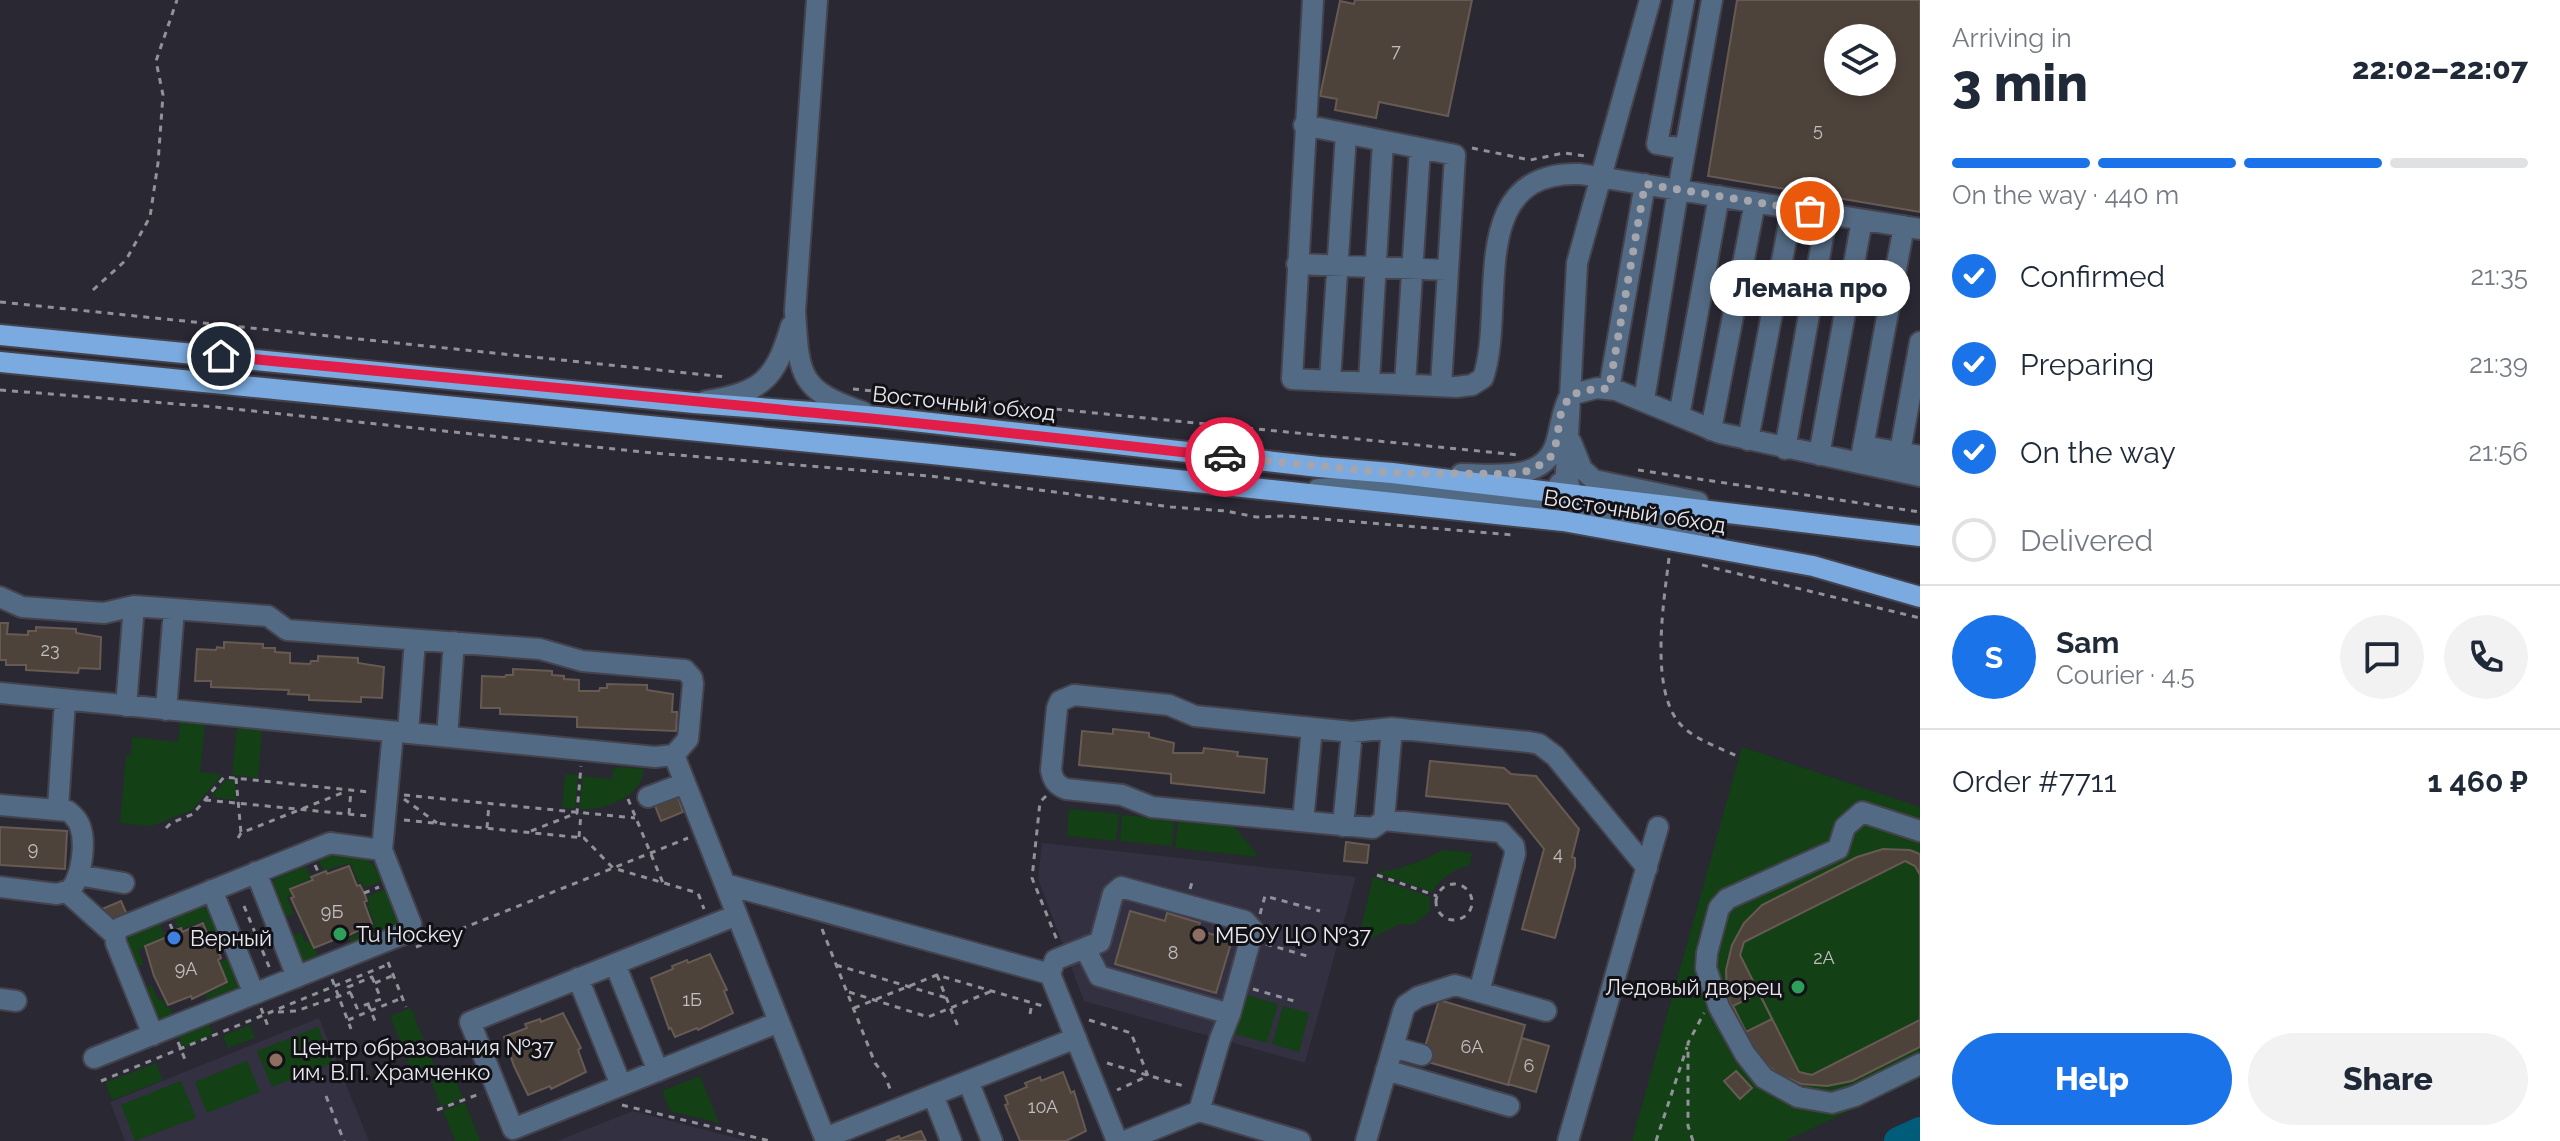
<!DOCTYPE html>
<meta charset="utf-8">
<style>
body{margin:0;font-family:Raleway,sans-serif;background:#f2f2f3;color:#1f2937;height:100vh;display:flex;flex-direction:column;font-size:30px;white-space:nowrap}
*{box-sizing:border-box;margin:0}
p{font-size:26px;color:#747a83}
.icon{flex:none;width:44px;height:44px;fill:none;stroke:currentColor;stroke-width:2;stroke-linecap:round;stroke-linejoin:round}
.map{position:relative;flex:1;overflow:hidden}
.panel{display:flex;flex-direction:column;background:#fff;width:640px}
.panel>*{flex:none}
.controls{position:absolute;left:1824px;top:24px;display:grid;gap:16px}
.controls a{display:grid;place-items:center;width:72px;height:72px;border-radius:50%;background:#fff;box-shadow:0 4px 12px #0003;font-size:40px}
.pin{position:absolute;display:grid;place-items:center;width:68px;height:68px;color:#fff;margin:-34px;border:4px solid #fff;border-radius:50%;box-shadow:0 2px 8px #0007}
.courier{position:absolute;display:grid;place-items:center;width:80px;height:80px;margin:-40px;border:6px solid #e11d48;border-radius:50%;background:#fff;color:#222;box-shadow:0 2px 10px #0007}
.bubble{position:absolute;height:56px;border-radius:28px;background:#fff;box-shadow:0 4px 12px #0003;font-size:26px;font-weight:800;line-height:56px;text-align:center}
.overview em{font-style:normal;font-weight:800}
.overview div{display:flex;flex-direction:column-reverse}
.overview{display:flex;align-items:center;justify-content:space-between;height:136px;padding:0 32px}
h1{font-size:52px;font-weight:800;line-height:60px}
.bar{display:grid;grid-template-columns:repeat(4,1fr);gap:12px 8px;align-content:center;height:96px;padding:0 32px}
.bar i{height:10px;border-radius:6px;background:#e0e1e3}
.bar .selected{background:#1a73e8}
.bar p{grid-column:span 4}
.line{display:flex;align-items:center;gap:20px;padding:0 32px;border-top:2px solid #e0e1e3}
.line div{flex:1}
.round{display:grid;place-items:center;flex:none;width:84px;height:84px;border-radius:42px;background:#f2f2f3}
ol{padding:0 32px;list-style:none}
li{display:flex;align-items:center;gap:24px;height:88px}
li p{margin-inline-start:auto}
li .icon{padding:8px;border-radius:50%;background:#1a73e8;color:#fff;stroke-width:4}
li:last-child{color:#747a83}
li i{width:44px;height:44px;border:4px solid #e0e1e3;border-radius:50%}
.cta{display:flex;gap:16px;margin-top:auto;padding:16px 32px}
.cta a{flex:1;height:92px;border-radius:48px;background:#1a73e8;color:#fff;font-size:32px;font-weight:800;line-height:92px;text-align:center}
.cta a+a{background:#f2f2f3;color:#1f2937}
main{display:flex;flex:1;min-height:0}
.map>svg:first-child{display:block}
</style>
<main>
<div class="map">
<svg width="1920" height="1141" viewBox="0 0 1920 1141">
<rect width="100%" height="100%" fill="#292833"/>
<path fill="#323041" d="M1042,843L1356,877L1305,1063L1084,1001L1038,879Z
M319,1018L369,1141H125L110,1102Z
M633,1111L748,1141H557Z"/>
<path fill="#134014" d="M180,722L205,724L200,772L222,775L192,810L152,826L120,823L126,755H131L132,737L178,742Z
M237,727L262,730L258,778L232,775Z
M1742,747L1920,807V1078L1785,1141H1632Z
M620,767L644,769C642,797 604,811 579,809L583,776L612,779L613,769Z
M565,774L578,775L575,809L562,807Z
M226,780L235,781L236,800L211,797Z
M1069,809L1119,814L1116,841L1067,836Z
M1122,815L1174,820L1172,846L1120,841Z
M1178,820L1233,825L1259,857L1175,848Z
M1443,850L1472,853L1470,865C1454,870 1441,877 1432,892L1375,872C1401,870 1420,862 1443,850Z
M340,852C362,856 374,859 382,881L364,888L362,882L359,883L350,863L323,871L319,860Z
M306,866L311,879L289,888L292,895L287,897L294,914L284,917L272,887L275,878Z
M1373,877L1430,897V911L1413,925L1400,924L1370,939L1359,936Z
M386,889L401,926L352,946L349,938L375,925L367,905L370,903L368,896Z
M202,907L211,911L222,937L212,941L204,921L182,929L181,926L177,927L174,918Z
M160,924L165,937L144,945V948L138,950L144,964L135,968L126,943L129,936Z
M301,932L305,942L310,941L320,958L304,965L292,936Z
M230,958L243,992L209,1005L205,995L228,983L220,962Z
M152,985L158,1000L163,999L166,1008L170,1007L175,1019L159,1026L144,988Z
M1243,994L1278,1004L1267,1043L1232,1033Z
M1283,1006L1309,1013L1299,1052L1272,1044Z
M411,1008L436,1070L415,1078L390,1016Z
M209,1024L213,1035L183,1047L178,1036Z
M250,1025L255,1038L228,1048L223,1036Z
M318,1027L333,1063L272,1087L257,1051Z
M247,1061L260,1092L207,1113L195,1082Z
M156,1063L163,1080L112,1100L105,1083Z
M453,1072L463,1098L441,1107L431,1081Z
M700,1076L719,1123L670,1111L662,1091Z
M181,1081L196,1118L135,1141L121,1105Z
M465,1102L480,1141H455L443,1111Z"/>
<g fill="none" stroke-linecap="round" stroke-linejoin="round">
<path stroke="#015c7a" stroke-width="28" d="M1898,1141L1920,1131"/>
</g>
<path fill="#4e433b" stroke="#675a52" stroke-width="2" fill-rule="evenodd" d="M1355,0H1472L1448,116L1379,102L1376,118L1335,110L1337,99L1320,96L1340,1L1354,4Z
M1737,0H1920V212L1708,176ZM1838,38H1882V82H1838Z
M0,623H8L7,634L28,635V631H36V627L76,629V633L101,637L100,669L79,668L78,673L26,670V665H6V660H0Z
M224,642L263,644V648H275V652L290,653V663L310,664L311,661H318V656L358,658V663L384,667L382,698L361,697V702L309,700V695L288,694L289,690L211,687V681H195L197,649L216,650L217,647L224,648Z
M513,669L552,671V675L564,676V679L579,680V691H599L600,688H607V684L647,685V690L673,694L672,712H677L676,731L577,727V717L500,714V708H481L482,676L505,677L506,675H513Z
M1113,729L1149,733V737L1174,743L1173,753H1203L1204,748L1238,752L1237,756L1267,759L1264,793L1171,783V774L1079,765L1082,731L1113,734Z
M1430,761L1504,768L1511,774L1536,776L1579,829L1572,857L1575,858V867L1555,938L1522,929L1544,849L1508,804L1426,796Z
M677,794L683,812L661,821L654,803Z
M0,827L67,831L65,869L0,865Z
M1346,842L1369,845L1367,863L1344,861Z
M1883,849L1910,850L1920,854V1047L1852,1081L1827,1086L1801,1084L1778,1074L1758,1057L1736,1019L1727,995L1726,970L1732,945L1744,923L1762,905L1857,857Z
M1905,861L1915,866L1920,875V1020L1812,1075L1799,1072L1740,955L1744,942Z
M349,866L357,886L360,885L364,893L367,901L364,902L372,924L337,941L336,939L314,948L291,898L294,897L290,889L313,880L311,877L326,871L327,874Z
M121,901L128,917L109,924L102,909Z
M1130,911L1165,921L1167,913L1200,923L1197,930L1232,940L1216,993L1115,964Z
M203,923L211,943L215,942L221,958L218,960L227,982L192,999L191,996L168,1005L154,976L145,946L167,937L166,934L173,931L181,928L182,932Z
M710,954L727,990L724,991L733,1013L698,1030L697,1028L675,1037L671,1028L669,1029L651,978L673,969L672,966L687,960L688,963Z
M1759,993L1772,1019L1746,1032L1733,1006Z
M1439,1000L1525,1025L1508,1085L1421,1060Z
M563,1013L581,1048L578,1050L586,1072L551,1089L550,1086L528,1095L514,1066L504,1037L527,1028L525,1024L540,1019L541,1022Z
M1522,1038L1549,1046L1536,1092L1508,1084Z
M1736,1071L1752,1088L1740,1099L1724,1081Z
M1063,1072L1071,1093L1074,1091L1086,1131L1066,1141H1020L1005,1105L1008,1104L1005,1096L1027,1087L1025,1083L1040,1077L1041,1081Z
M921,1131L926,1141H886L899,1136L900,1139Z"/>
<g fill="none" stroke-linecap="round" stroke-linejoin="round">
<defs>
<path id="minor" d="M817,0L795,311C799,375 798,390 863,412
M1313,0L1292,379L1456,387L1472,385L1483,378C1507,308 1463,170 1580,174L1920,229
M1650,0L1577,263L1566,473L1572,496L1587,508L1682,528L1718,547
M1684,0L1657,144L1685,149
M1304,125L1455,155L1441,386
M1297,264L1448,270
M1330,380L1346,134
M1369,382L1383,141
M1405,384L1420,148
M1609,389L1645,184
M1644,400L1678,190L1712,0
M706,401C762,392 775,380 791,326
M1679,416L1719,196
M1711,430L1755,202
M1748,440L1792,208
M1571,442L1582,469L1594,480L1698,502
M1863,446L1920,456
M1785,449L1827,214
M1900,452L1920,342
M1819,455L1862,220
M1860,463L1904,226
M1461,474C1493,474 1544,483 1556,443C1561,426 1561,413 1570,395L1597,388L1616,390L1720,433L1920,476
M1318,489L1364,486L1530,502C1546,501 1553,497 1560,483
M0,597L22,607L104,613L134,606L268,616L287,630L540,649L582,661L685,670L692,678L693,684L688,739L674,755L826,1141
M0,693L655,757L674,755
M126,706L134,606
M166,710L174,609
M1392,728L1384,820L1373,828L1152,807L1122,795L1066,789C1056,785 1053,780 1051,770L1057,708L1060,701L1074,695L1169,705L1195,716L1352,732L1392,728L1529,742L1539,744L1555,756L1647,868
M408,733L415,640
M447,737L454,642
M648,797L685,783
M0,805L68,811C73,815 78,820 80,826C86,843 82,877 70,890L57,894L0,887
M58,808L65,700
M1384,820L1501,832L1514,846L1515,854L1479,992
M1303,821L1312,728
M1343,826L1352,732
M1920,831L1862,812L1845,827L1838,849L1727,899L1719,908L1707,953L1706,968L1719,1007L1745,1054L1764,1078L1798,1097L1832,1103L1855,1096L1920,1064
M256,872L297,977
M78,875L124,883
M725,884L1050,974L1117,1141
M212,890L254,994
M67,892L115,935
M737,915L470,1022L513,1129L779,1022
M615,964L658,1071
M1050,974L1055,960C1069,954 1085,948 1100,942L1113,894L1121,887L1245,921L1253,930L1230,1014L1099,976L1085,948
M578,978L621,1085
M0,999L16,1001
M153,1035L116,943L115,935L119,928L330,843L382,850
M1393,1047L1422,1055
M94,1058L406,933L411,924L382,850L393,732
M1386,1070L1509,1106
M968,1081L992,1141
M933,1095L951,1141
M1199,1111L1220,1039L1230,1014
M825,1138L1076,1038
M1125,1141L1199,1111L1300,1141
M1366,1141L1403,1012L1406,1005L1418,997L1455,985L1546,1011
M1568,1141L1658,827"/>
<path id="major" d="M0,335L694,403L878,417L1319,467L1392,473L1920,536
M0,362L932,454L1563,521L1813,566L1920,597"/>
</defs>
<use href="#minor" stroke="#44434d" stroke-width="24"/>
<use href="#major" stroke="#44434d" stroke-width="24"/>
<path stroke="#919199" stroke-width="3" stroke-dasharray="6 6" stroke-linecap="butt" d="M1472,148L1530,160L1564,153L1586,156
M93,290L126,260L150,217L158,163L163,95L156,61L177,0
M0,302L726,377
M853,389L1519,455
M0,390L215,407L653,453L930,476L1171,507L1226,511L1256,517L1285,516L1513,535
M1638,470L1920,512
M1669,558C1664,601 1648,694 1683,727C1697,740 1720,748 1737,756
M1702,565L1920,618
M236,778L241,833
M404,795L635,818
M1046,796L1040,802L1032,878L1057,940
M404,799L437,823
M628,799L663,883
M205,800L368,816
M349,814L351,790
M404,820L584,838L613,868L698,893L704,909
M166,828L171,823L193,814L224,777L369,792
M487,828L489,804
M531,831L577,813L581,766
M579,837L581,813
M238,838L241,833L342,793L343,789
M315,865L319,874
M1377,875L1437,896
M1436 902a18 18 0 1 1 36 0a18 18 0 1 1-36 0Z
M1190,889L1193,879
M364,893L379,887
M244,906L270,969
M1260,914L1265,896L1320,911
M170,924L173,931
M822,929L875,1063L885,1076L892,1094
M1266,944L1307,956
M416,947L688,838
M388,962L406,1007
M836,965L947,998
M937,975L959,1029
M372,977L381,999L357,1008L348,987Z
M332,979L351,1029
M375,983L394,975
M1253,989L1294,1001
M849,992L928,1017L992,991
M368,1004L375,1021
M261,1008L269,1029
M854,1008L937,975L1043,1006
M278,1012L296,1011L351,992
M1030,1014L1032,1003
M348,1020L402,998
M1089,1020L1131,1033L1148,1076L1117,1090
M178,1042L186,1062
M1107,1063L1187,1087
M101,1081L389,964
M326,1096L344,1141
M622,1105L770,1141
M437,1110L482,1093
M1656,1141L1687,1047
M1693,1141L1688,1126V1043L1704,1013"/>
<use href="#minor" stroke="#536a84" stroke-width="20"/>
<use href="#major" stroke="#7aaadf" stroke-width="20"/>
</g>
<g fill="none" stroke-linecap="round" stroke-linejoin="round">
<path stroke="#a5a5ad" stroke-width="8" stroke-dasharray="0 14.4" d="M1225,457L1392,473L1505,474L1524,472L1534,469L1550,458L1556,443L1561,413L1570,395L1597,388L1609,389L1645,184L1810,211"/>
<path stroke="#e11d48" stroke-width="10" d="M221,356C556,388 891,418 1225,457"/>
</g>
<g fill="#2e9e5b" stroke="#121116" stroke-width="3">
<circle cx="340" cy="934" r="8"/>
<circle cx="1798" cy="987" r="8"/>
</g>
<g fill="#8d6e63" stroke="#121116" stroke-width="3">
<circle cx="1199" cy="935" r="8"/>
<circle cx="276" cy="1060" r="8"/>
</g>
<circle fill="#3f7fe0" stroke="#121116" stroke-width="3" cx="174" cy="938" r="8"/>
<g text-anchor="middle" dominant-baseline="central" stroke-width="6" stroke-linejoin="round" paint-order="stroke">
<g font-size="18" fill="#c2bfc2">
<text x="1396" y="50">7</text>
<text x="1818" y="129">5</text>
<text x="50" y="649">23</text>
<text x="33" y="848">9</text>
<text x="1558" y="853">4</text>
<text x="332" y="911">9Б</text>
<text x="1173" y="952">8</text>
<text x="1824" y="957">2А</text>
<text x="186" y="968">9А</text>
<text x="692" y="999">1Б</text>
<text x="1472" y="1046">6А</text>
<text x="1529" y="1065">6</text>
<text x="1043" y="1106">10А</text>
</g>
<g font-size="22" fill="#e8e8ef" stroke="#121116">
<text transform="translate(964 403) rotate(6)">Восточный обход</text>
<text transform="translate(1635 511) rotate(9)">Восточный обход</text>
</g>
<g font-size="22" fill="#e8e8ef" stroke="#121116" text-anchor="start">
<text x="356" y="934">Tu Hockey</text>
<text x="1215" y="935">МБОУ ЦО №37</text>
<text x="190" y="938">Верный</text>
<text x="1782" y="987" text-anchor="end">Ледовый дворец</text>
<text x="292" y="1047">Центр образования №37<tspan x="292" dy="25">им. В.П. Храмченко</tspan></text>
</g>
</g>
</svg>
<div class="controls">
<a><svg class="icon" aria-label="layers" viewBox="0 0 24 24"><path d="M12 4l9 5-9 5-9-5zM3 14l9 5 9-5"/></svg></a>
</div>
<div class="pin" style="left:1810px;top:211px;background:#ea580c"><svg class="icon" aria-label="bag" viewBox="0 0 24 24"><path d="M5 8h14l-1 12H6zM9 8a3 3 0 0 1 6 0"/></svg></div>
<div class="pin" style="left:221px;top:356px;background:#1f2937"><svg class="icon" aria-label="home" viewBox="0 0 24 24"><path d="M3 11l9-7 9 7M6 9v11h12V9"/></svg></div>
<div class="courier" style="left:1225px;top:457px"><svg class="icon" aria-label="car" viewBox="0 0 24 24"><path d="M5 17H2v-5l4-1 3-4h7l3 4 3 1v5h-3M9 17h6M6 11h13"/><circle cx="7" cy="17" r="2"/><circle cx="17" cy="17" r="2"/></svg></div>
<div class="bubble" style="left:1710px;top:260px;width:200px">Лемана про</div>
</div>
<section class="panel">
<div class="overview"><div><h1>3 min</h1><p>Arriving in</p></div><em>22:02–22:07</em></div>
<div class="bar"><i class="selected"></i><i class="selected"></i><i class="selected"></i><i></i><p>On the way · 440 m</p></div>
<ol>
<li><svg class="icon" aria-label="check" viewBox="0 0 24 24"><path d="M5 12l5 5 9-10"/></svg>Confirmed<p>21:35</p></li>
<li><svg class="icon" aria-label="check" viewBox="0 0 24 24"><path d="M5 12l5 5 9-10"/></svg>Preparing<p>21:39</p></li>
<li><svg class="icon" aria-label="check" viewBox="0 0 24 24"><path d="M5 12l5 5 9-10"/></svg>On the way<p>21:56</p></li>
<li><i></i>Delivered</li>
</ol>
<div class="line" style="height:144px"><b class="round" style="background:#1a73e8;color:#fff">S</b><div><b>Sam</b><p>Courier · 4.5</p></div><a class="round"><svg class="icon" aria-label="chat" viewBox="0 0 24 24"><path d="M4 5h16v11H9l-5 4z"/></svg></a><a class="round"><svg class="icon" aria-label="phone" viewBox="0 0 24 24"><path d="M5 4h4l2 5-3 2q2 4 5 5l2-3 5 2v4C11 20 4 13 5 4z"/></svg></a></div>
<div class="line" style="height:104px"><div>Order #7711</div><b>1 460 ₽</b></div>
<div class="cta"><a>Help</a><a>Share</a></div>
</section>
</main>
